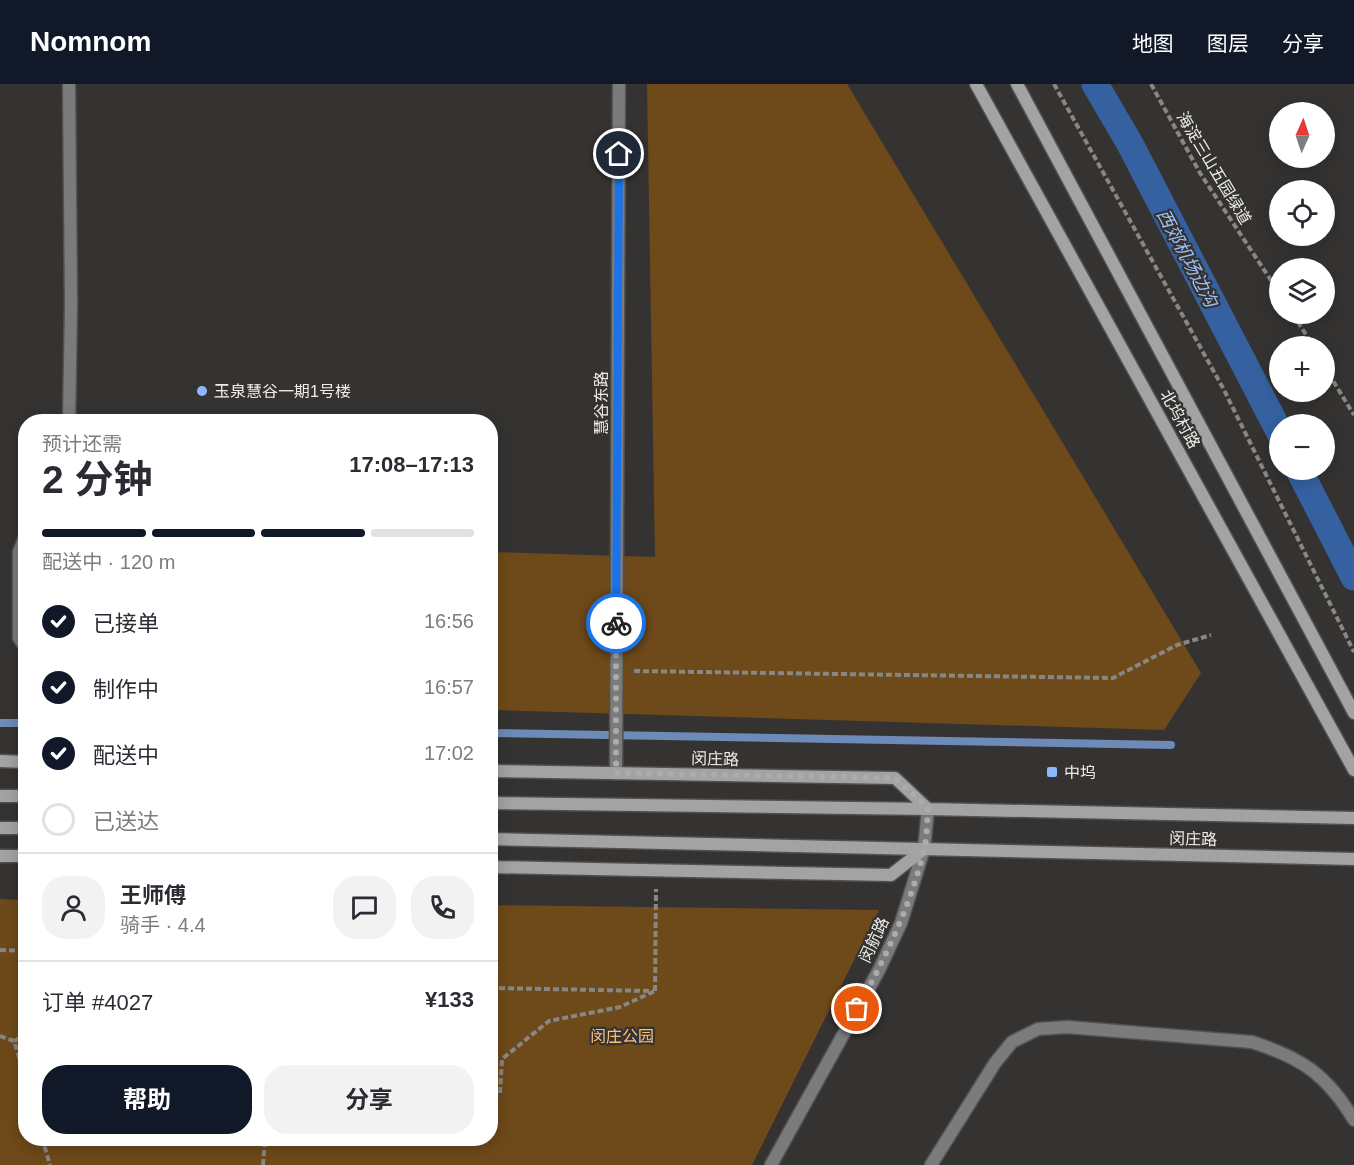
<!DOCTYPE html>
<html lang="zh">
<meta charset="utf-8">
<style>
body{margin:0;font-family:Helvetica,"Noto Sans SC",sans-serif;background:#f2f2f3;color:#2b2b33;height:100vh;display:flex;flex-direction:column;font-size:22px;white-space:nowrap}
*{box-sizing:border-box;margin:0}
p{font-size:20px;color:#7c7c81}
.icon{flex:none;width:33px;height:33px;fill:none;stroke:currentColor;stroke-width:2;stroke-linecap:round;stroke-linejoin:round}
.map{position:relative;flex:1;overflow:hidden}
.panel{position:absolute;left:18px;top:330px;width:480px;height:732px;display:flex;flex-direction:column;background:#fff;border-radius:24px;box-shadow:0 3px 15px #0003}
.panel>*{flex:none}
.needle{width:39px;rotate:3deg}
.buttons{position:absolute;left:1269px;top:18px;display:grid;gap:12px}
.buttons a{display:grid;place-items:center;width:66px;height:66px;border-radius:50%;background:#fff;box-shadow:0 3px 15px #0003;font-size:30px}
.pin{position:absolute;display:grid;place-items:center;width:51px;height:51px;color:#fff;margin:-26px;border:3px solid #fff;border-radius:50%;box-shadow:0 2px 6px #0007}
.courier{position:absolute;display:grid;place-items:center;width:60px;height:60px;margin:-30px;border:4px solid #1a73e8;border-radius:50%;background:#fff;color:#222;box-shadow:0 2px 8px #0007}
.summary em{font-style:normal;font-weight:700}
.summary div{display:flex;flex-direction:column-reverse}
.summary{display:flex;align-items:center;justify-content:space-between;height:102px;padding:0 24px}
h1{font-size:39px;font-weight:700;line-height:45px}
.bar{display:grid;grid-template-columns:repeat(4,1fr);gap:9px 6px;align-content:center;height:72px;padding:0 24px}
.bar i{height:8px;border-radius:4px;background:#e1e1e2}
.bar .selected{background:#111827}
.bar p{grid-column:span 4}
.line{display:flex;align-items:center;gap:15px;padding:0 24px;border-top:2px solid #e1e1e2}
.line div{flex:1}
.round{display:grid;place-items:center;flex:none;width:63px;height:63px;border-radius:24px;background:#f2f2f3}
ol{padding:0 24px;list-style:none}
li{display:flex;align-items:center;gap:18px;height:66px}
li p{margin-inline-start:auto}
li .icon{padding:6px;border-radius:50%;background:#111827;color:#fff;stroke-width:4}
li:last-child{color:#7c7c81}
li i{width:33px;height:33px;border:3px solid #e1e1e2;border-radius:50%}
.primary-button{display:flex;gap:12px;margin-top:auto;padding:12px 24px}
.primary-button a{flex:1;height:69px;border-radius:24px;background:#111827;color:#fff;font-size:24px;font-weight:700;line-height:69px;text-align:center}
.primary-button a+a{background:#f2f2f3;color:#2b2b33}
header{display:flex;align-items:center;gap:36px;box-sizing:border-box;height:84px;padding:0 30px;background:#111827;color:#fff}
header strong{font-size:28px}
nav{display:flex;gap:33px;margin-inline-start:auto;font-size:21px}
.map>svg:first-child{display:block}
</style>
<header>
<strong>Nomnom</strong>
<nav><a>地图</a><a>图层</a><a>分享</a></nav>
</header>
<div class="map">
<svg width="1354" height="1081" viewBox="0 0 1354 1081">
<rect width="100%" height="100%" fill="#353331"/>
<path fill="#6e4919" d="M647,0H847L1201,589L1164,646L491,626L490,468L655,473Z
M0,815L25,816L26,1054H490L491,821L879,826L752,1081H0Z"/>
<g fill="none" stroke-linecap="round" stroke-linejoin="round">
<path stroke="#6d8bb7" stroke-width="8" d="M0,639H26
M490,649L1171,661"/>
<path stroke="#3661a1" stroke-width="27" d="M1095,0L1130,60L1280,349
M1299,386L1354,493"/>
<defs>
<path id="lane" d="M69,0L71,221L69,338
M26,450L19,468V554L26,564
M931,1081L995,979L1012,958L1038,945L1067,943L1252,958C1302,974 1327,991 1354,1036"/>
<path id="street" d="M616,689L619,0
M771,1081L879,886L901,839L924,765L928,725"/>
<path id="secondary" d="M976,0L1354,686
M1017,0L1354,629
M0,677L26,678
M490,687L895,694L928,725
M0,712H26
M490,719L928,725L1354,734
M0,744H26
M490,755L1354,775
M0,772H26
M490,783L891,791L924,765"/>
</defs>
<use href="#lane" stroke="#53514f" stroke-width="15"/>
<use href="#street" stroke="#53514f" stroke-width="15"/>
<use href="#secondary" stroke="#53514f" stroke-width="15"/>
<path stroke="#888785" stroke-width="4" stroke-dasharray="6 3" stroke-linecap="butt" d="M1054,0L1223,304L1354,568
M1151,0L1200,89L1280,210
M1293,230L1313,262
M1324,282L1354,331
M634,587L1113,594L1177,561L1211,551
M0,866L26,867
M490,904L654,907
M655,907L656,805
M0,952L14,957L26,996
M14,957L26,951
M500,1009L502,975L549,937L620,923L655,907
M42,1054L50,1081
M263,1081L265,1054"/>
<use href="#lane" stroke="#7a7b7c" stroke-width="12"/>
<use href="#street" stroke="#7a7b7c" stroke-width="12"/>
<use href="#secondary" stroke="#a2a3a5" stroke-width="12"/>
</g>
<g fill="none" stroke-linecap="round" stroke-linejoin="round">
<path stroke="#adacaa" stroke-width="6" stroke-dasharray="0 10.8" d="M616,539V689L895,694L928,724C927,738 927,753 924,766C910,823 885,875 857,925"/>
<path stroke="#1a73e8" stroke-width="8" d="M616,539L619,70"/>
</g>
<g fill="#8db9fc" stroke="#353331" stroke-width="2">
<circle cx="202" cy="307" r="6"/>
<rect x="1046" y="682" width="12" height="12" rx="3"/>
</g>
<g text-anchor="middle" dominant-baseline="central" stroke-width="4.5" stroke-linejoin="round" paint-order="stroke">
<g font-size="16" fill="#eeedeb" stroke="#353331">
<text transform="translate(1214 84) rotate(59)">海淀三山五园绿道</text>
<text transform="translate(601 319) rotate(-90)">慧谷东路</text>
<text transform="translate(1180 335) rotate(61)">北坞村路</text>
<text transform="translate(715 675) rotate(1)">闵庄路</text>
<text transform="translate(1193 755) rotate(1)">闵庄路</text>
<text transform="translate(874 856) rotate(-65)">闵航路</text>
</g>
<g font-size="16" fill="#eeedeb" stroke="#353331" text-anchor="start">
<text x="214" y="307">玉泉慧谷一期1号楼</text>
<text x="1064" y="688">中坞</text>
</g>
<g font-size="16" fill="#ffc178" stroke="#353331">
<text x="622" y="952">闵庄公园</text>
</g>
<g font-size="18" font-style="italic" fill="#9dc1f7" stroke="#353331">
<text transform="translate(1187 174) rotate(62)">西郊机场边沟</text>
</g>
</g>
</svg>
<div class="buttons">
<a><svg class="needle" viewBox="-14 -14 28 28"><path d="M0-13l5 13h-10z" fill="#e53935"/><path d="M0 13l5-13h-10z" fill="#7c7c81"/></svg></a>
<a><svg class="icon" aria-label="locate" viewBox="0 0 24 24"><circle cx="12" cy="12" r="6"/><path d="M12 2v4M12 18v4M2 12h4M18 12h4"/></svg></a>
<a><svg class="icon" aria-label="layers" viewBox="0 0 24 24"><path d="M12 4l9 5-9 5-9-5zM3 14l9 5 9-5"/></svg></a>
<a>+</a>
<a>−</a>
</div>
<div class="pin" style="left:857px;top:925px;background:#ea580c"><svg class="icon" aria-label="bag" viewBox="0 0 24 24"><path d="M5 8h14l-1 12H6zM9 8a3 3 0 0 1 6 0"/></svg></div>
<div class="pin" style="left:619px;top:70px;background:#1f2937"><svg class="icon" aria-label="home" viewBox="0 0 24 24"><path d="M3 11l9-7 9 7M6 9v11h12V9"/></svg></div>
<div class="courier" style="left:616px;top:539px"><svg class="icon" aria-label="bike" viewBox="0 0 24 24"><circle cx="6" cy="16" r="4"/><circle cx="18" cy="16" r="4"/><path d="M6 16l4-8h5l3 8M10 8l3 8H6M13 5h3"/></svg></div>
<section class="panel">
<div class="summary"><div><h1>2 分钟</h1><p>预计还需</p></div><em>17:08–17:13</em></div>
<div class="bar"><i class="selected"></i><i class="selected"></i><i class="selected"></i><i></i><p>配送中 · 120 m</p></div>
<ol>
<li><svg class="icon" aria-label="check" viewBox="0 0 24 24"><path d="M5 12l5 5 9-10"/></svg>已接单<p>16:56</p></li>
<li><svg class="icon" aria-label="check" viewBox="0 0 24 24"><path d="M5 12l5 5 9-10"/></svg>制作中<p>16:57</p></li>
<li><svg class="icon" aria-label="check" viewBox="0 0 24 24"><path d="M5 12l5 5 9-10"/></svg>配送中<p>17:02</p></li>
<li><i></i>已送达</li>
</ol>
<div class="line" style="height:108px"><a class="round"><svg class="icon" aria-label="person" viewBox="0 0 24 24"><circle cx="12" cy="8" r="4"/><path d="M4 21q1-7 8-7t8 7"/></svg></a><div><b>王师傅</b><p>骑手 · 4.4</p></div><a class="round"><svg class="icon" aria-label="chat" viewBox="0 0 24 24"><path d="M4 5h16v11H9l-5 4z"/></svg></a><a class="round"><svg class="icon" aria-label="phone" viewBox="0 0 24 24"><path d="M5 4h4l2 5-3 2q2 4 5 5l2-3 5 2v4C11 20 4 13 5 4z"/></svg></a></div>
<div class="line" style="height:78px"><div>订单 #4027</div><b>¥133</b></div>
<div class="primary-button"><a>帮助</a><a>分享</a></div>
</section>
</div>
